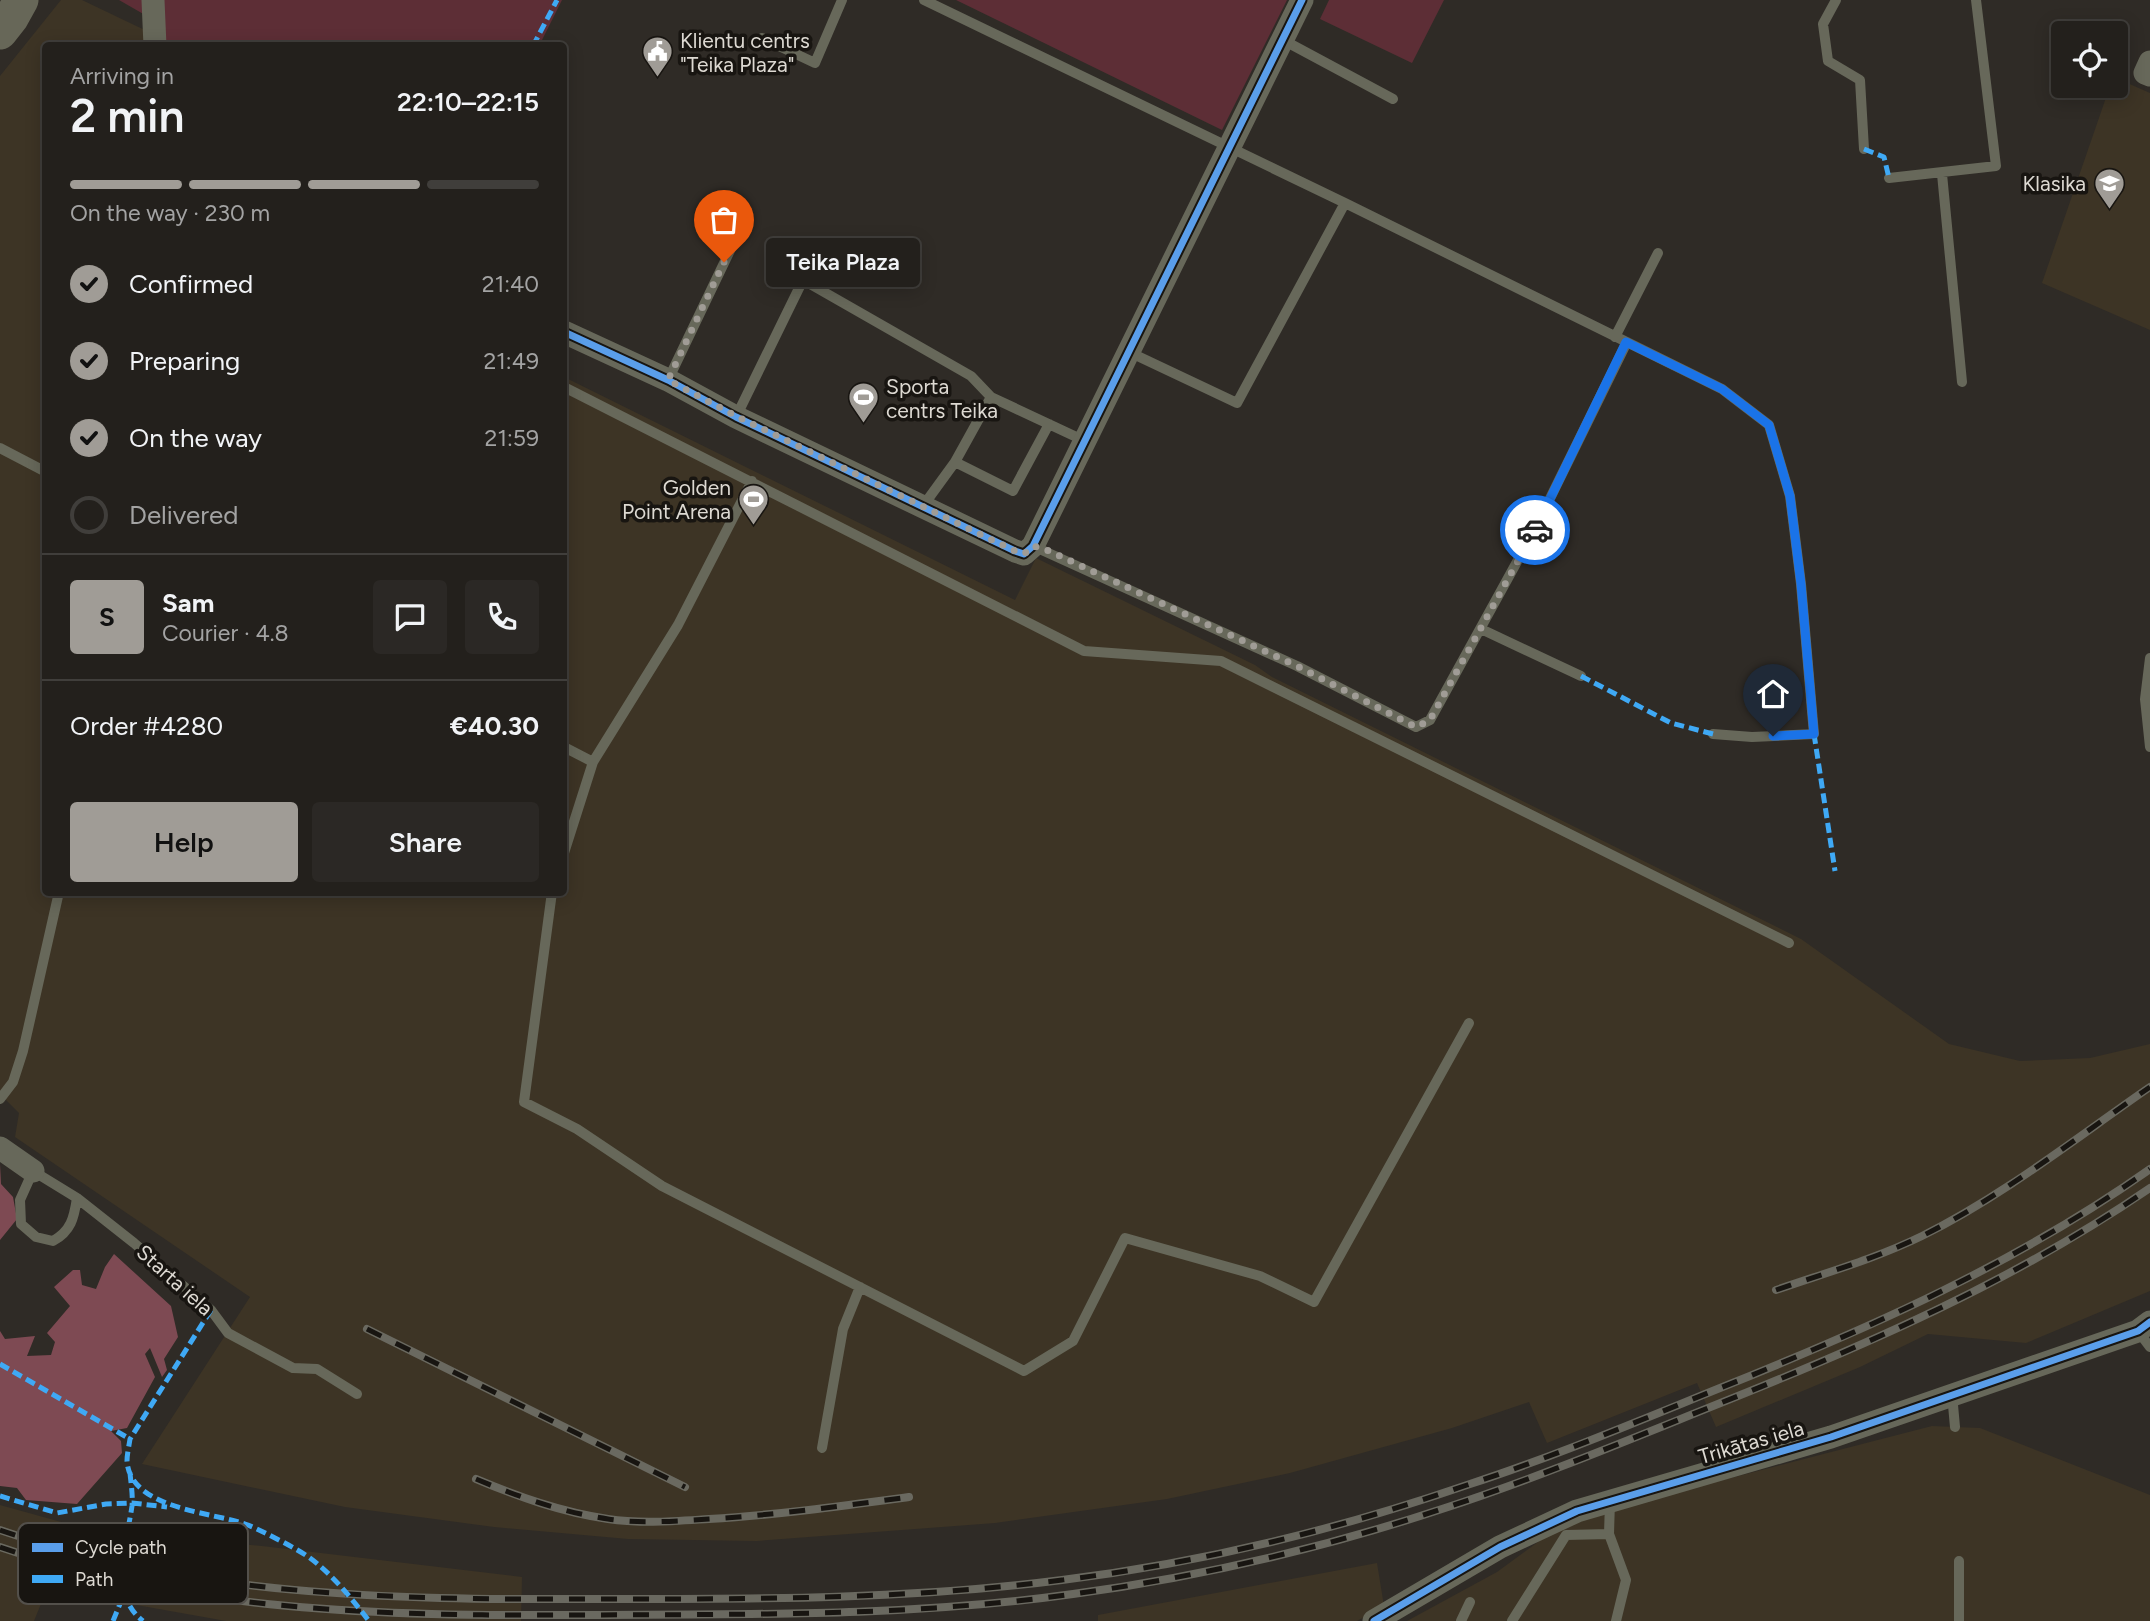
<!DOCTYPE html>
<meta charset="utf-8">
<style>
body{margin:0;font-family:Figtree,sans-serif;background:#2b2825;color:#f1f3f6;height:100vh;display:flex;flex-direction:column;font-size:26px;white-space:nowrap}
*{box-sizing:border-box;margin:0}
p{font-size:23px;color:#a3a3a3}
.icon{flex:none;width:38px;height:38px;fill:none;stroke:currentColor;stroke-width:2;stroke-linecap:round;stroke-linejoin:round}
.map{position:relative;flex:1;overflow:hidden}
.sheet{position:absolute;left:42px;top:42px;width:525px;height:854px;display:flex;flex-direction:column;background:#23201c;border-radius:7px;box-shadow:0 4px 18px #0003,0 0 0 2px #403e3b}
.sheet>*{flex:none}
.tools{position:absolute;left:2051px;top:21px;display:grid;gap:14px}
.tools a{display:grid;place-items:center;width:77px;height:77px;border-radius:7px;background:#23201c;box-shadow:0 4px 18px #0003,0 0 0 2px #403e3b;font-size:35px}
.pin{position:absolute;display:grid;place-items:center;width:60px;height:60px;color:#fff;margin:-72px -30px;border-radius:50% 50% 50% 0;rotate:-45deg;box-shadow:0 0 7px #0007}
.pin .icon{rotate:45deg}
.courier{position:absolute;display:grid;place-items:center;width:70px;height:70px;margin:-35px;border:5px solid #1a73e8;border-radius:50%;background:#fff;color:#222;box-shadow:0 2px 9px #0007}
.bubble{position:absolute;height:49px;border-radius:7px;background:#23201c;box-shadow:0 4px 18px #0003,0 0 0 2px #403e3b;font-size:23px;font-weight:600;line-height:49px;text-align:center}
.head em{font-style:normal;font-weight:600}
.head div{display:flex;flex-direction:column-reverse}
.head{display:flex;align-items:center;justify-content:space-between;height:119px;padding:0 28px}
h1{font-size:46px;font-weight:600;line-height:52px}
.bar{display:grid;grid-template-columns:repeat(4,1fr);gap:10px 7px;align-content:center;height:84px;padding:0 28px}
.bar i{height:9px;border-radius:5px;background:#403e3b}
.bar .active{background:#a09c96}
.bar p{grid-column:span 4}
.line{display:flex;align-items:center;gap:18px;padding:0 28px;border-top:2px solid #403e3b}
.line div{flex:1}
.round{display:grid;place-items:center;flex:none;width:74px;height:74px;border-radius:7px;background:#2b2825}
ol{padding:0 28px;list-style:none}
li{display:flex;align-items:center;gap:21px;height:77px}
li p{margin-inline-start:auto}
li .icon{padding:7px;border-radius:50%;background:#a09c96;color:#111;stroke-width:4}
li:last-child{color:#a3a3a3}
li i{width:38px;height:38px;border:4px solid #403e3b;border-radius:50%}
.action{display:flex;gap:14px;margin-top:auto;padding:14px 28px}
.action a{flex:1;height:80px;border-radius:7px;background:#a09c96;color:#111;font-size:28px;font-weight:600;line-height:80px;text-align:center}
.action a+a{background:#2b2825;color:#f1f3f6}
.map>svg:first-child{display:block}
</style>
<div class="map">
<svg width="2150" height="1621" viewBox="0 0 2150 1621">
<rect width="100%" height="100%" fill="#2f2b26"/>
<path fill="#3d3425" d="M61,0H82L153,34L147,45L46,46V892H564V377L1015,600L1036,558L1255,665L1272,677L1801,939L1949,1044L2020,1061L2090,1058L2150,1044V1291L2026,1343L1928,1334L1860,1367L1716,1427L1697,1383L1547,1443L1529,1402L1452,1428L1290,1473L1167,1499L995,1523L757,1541L628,1539L494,1527L345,1507L142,1464L250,1297L15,1137L19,1113L0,1094V76Z
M2116,78L2150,93V330L2042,283L2110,86H2116Z
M1932,1426L1980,1428L2150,1495V1621H1407L1497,1572L1553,1531L1587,1515Z
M0,1505L90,1530L262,1546L522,1577L521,1621H226L47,1589L34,1621H0Z
M1377,1563L1384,1606L1357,1621H1098V1615Z"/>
<path fill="#5d2e36" d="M119,0H562L539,46L147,45L159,23Z
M956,0H1287L1222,130Z
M1329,0H1444L1412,63L1320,19Z"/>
<path fill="#7e4a53" d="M0,1164L1,1184L13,1197L17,1219L0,1240Z
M114,1254L171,1306L178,1337L164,1359L167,1370L162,1377L150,1348L145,1354L155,1377L127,1428L111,1431L121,1441L122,1453L77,1504L26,1500L17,1488L0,1486V1331L5,1339L35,1336L27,1356L51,1355L55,1342L47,1333L70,1306L54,1287L73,1270H80L82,1285L96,1289L105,1267Z"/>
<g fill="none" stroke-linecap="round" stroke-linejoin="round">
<path stroke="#67685a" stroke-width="10" d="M924,0L1345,203L1722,389L1769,425L1790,496L1801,584L1814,734L1752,737L1713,734
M1836,0L1823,24L1828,61L1860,80L1864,149
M762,38L815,63L842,0
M1283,40L1393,99
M1942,174L1962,382
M1889,178L1996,166L1976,0
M1615,337L1658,253
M1129,352L1237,403L1345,203
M668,380L736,238
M564,387L1084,651L1221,661L1789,943
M736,417L803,280L971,376L991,397L1085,441
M0,448L46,472
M955,462L1013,491L1049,424
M923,506L955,462L991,397
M1033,546L1297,666L1416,727L1430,720L1535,529L1627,342
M1481,629L1581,676
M2150,658L2145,699L2150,747
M564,747L593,762
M564,853L593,762L678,625L752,481
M552,892L524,1102L577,1129L662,1186L1024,1371L1073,1341L1125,1238L1260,1276L1314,1302L1469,1023
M0,1099L13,1082L23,1051L59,892
M77,1198C74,1218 71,1231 53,1241L36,1237L21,1224L20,1200L33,1171L77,1198L134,1243L211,1310L228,1333L293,1368L317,1369L357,1394
M2138,1331L2150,1347
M1952,1394L1955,1427
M822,1448L843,1329L860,1287
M1610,1501L1609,1534L1626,1580L1616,1621
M1959,1561V1621
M1461,1621L1470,1602
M1512,1621L1566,1535L1609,1534"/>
<path stroke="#67685a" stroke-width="23" d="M153,0L155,46
M2150,62L2145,73L2150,75
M564,332L668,380L736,417L1015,551L1024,554L1033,546L1302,0
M0,1148L33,1171
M1374,1621L1500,1547L1577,1511L1831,1437L2138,1331L2150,1322"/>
<path stroke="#676758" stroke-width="35" d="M0,32L11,18L21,0"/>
<defs>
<path id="rail" d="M1776,1290C1825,1273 1875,1259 1922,1236C2003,1196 2076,1138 2150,1087
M367,1329L685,1487
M476,1479C519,1497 561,1512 608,1519C641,1524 676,1521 709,1519C776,1515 842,1506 909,1497
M0,1530C191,1596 390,1600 590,1599C748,1599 905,1600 1062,1580C1200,1563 1336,1530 1467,1485C1553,1457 1636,1422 1720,1388C1870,1328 2017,1263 2150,1169
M0,1547C186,1612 383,1616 578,1615C743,1614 909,1617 1073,1594C1199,1577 1324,1548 1445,1508C1534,1479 1621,1443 1708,1408C1862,1347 2013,1282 2150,1188"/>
</defs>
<use href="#rail" stroke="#6a6960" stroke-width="8"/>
<use href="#rail" stroke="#181511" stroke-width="5" stroke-dasharray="16" stroke-linecap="butt"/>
<path stroke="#3fa9f5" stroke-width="5" stroke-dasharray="10 5" stroke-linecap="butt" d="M533,46L557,0
M1864,149L1884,157L1889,178
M1581,676L1671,723L1713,734
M1814,734L1835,871
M211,1310L130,1439C129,1446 127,1454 127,1461C130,1510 215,1512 248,1525C264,1532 296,1548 310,1558C333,1575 352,1599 369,1621
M0,1364L130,1439
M130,1473C131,1484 133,1495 132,1506C127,1542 108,1594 143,1621
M0,1496L57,1513L106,1504L132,1503L167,1507
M113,1621L124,1594"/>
<defs>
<path id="cycleway" d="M564,332L668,380L736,417L1015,551L1024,554L1033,546L1302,0
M1374,1621L1500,1547L1577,1511L1831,1437L2138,1331L2150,1322"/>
</defs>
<use href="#cycleway" stroke="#181511" stroke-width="11"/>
<use href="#cycleway" stroke="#5a9eea" stroke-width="7"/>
</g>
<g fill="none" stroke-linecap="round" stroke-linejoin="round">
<path stroke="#a09c96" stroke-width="7" stroke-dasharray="0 12.6" d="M724,262L668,380L736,416L1015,551L1024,554L1034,546L1049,551L1297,666L1416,727L1430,720L1535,530"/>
<path stroke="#1a73e8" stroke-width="9" d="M1535,530L1626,342L1722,389L1769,425L1790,496L1801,584L1814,734L1773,736"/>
</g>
<defs>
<symbol id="civic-pin" viewBox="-11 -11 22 30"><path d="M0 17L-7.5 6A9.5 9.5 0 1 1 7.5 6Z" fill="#a09c96" stroke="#181511"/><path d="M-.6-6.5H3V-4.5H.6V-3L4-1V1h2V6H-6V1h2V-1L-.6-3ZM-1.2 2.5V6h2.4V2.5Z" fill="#fff"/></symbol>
<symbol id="school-pin" viewBox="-11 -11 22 30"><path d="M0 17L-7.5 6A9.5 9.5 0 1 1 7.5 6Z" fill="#a09c96" stroke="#181511"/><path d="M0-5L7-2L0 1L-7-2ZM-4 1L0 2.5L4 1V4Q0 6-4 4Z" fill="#fff"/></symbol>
<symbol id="stadium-pin" viewBox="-11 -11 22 30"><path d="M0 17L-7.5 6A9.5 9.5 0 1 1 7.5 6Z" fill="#a09c96" stroke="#181511"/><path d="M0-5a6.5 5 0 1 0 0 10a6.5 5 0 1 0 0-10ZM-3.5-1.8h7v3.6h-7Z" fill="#fff"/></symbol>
</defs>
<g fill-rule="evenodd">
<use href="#civic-pin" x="640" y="34" width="35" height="47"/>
<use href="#school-pin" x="2092" y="166" width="35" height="47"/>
<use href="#stadium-pin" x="846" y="380" width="35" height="47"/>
<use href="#stadium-pin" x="736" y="482" width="35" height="47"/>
</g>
<g text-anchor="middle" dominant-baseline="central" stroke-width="7" stroke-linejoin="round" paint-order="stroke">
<g font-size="21" fill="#ddd9d2" stroke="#181511" text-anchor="start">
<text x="680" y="40">Klientu centrs<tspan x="680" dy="24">"Teika Plaza"</tspan></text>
<text x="2086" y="183" text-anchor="end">Klasika</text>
<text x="886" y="386">Sporta<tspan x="886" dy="24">centrs Teika</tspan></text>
<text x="731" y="487" text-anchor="end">Golden<tspan x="731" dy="24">Point Arena</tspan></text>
</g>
<g font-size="21" fill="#ddd9d2" stroke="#181511">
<text transform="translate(175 1280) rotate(42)">Starta iela</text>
<text transform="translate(1751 1442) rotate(-16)">Trikātas iela</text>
</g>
</g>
<rect x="18" y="1523" width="230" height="81" rx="10" fill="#181511" stroke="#53504b" stroke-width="2"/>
<rect x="32" y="1543" width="31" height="9" fill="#5a9eea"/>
<rect x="32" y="1575" width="31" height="8" fill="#3fa9f5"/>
<g font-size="19" fill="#ddd9d2">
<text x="75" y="1554">Cycle path</text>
<text x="75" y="1586">Path</text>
</g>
</svg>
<div class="tools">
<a><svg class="icon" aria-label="locate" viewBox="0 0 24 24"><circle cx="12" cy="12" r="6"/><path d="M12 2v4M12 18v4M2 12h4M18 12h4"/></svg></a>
</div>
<div class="pin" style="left:724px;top:262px;background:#ea580c"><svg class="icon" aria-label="bag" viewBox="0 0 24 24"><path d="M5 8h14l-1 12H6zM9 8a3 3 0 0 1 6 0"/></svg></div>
<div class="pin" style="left:1773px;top:736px;background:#1f2937"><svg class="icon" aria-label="home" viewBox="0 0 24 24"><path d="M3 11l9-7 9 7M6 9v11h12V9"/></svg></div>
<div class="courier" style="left:1535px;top:530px"><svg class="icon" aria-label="car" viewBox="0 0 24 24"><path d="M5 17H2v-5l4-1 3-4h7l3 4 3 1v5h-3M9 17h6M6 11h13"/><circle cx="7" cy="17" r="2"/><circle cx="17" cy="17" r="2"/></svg></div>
<div class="bubble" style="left:766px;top:238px;width:154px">Teika Plaza</div>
<section class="sheet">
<div class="head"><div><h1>2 min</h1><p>Arriving in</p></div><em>22:10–22:15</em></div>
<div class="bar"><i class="active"></i><i class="active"></i><i class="active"></i><i></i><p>On the way · 230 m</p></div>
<ol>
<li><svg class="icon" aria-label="check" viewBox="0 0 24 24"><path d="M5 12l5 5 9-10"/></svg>Confirmed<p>21:40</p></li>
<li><svg class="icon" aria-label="check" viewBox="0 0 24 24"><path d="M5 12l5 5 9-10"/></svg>Preparing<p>21:49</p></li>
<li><svg class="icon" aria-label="check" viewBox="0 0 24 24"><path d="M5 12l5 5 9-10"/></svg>On the way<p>21:59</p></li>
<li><i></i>Delivered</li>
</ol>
<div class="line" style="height:126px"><b class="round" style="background:#a09c96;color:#111">S</b><div><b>Sam</b><p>Courier · 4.8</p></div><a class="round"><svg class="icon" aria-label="chat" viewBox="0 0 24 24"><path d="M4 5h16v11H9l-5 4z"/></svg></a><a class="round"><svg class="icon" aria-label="phone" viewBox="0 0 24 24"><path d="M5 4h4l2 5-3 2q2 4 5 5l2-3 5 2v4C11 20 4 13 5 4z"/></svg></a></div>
<div class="line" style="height:91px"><div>Order #4280</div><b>€40.30</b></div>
<div class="action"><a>Help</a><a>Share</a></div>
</section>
</div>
